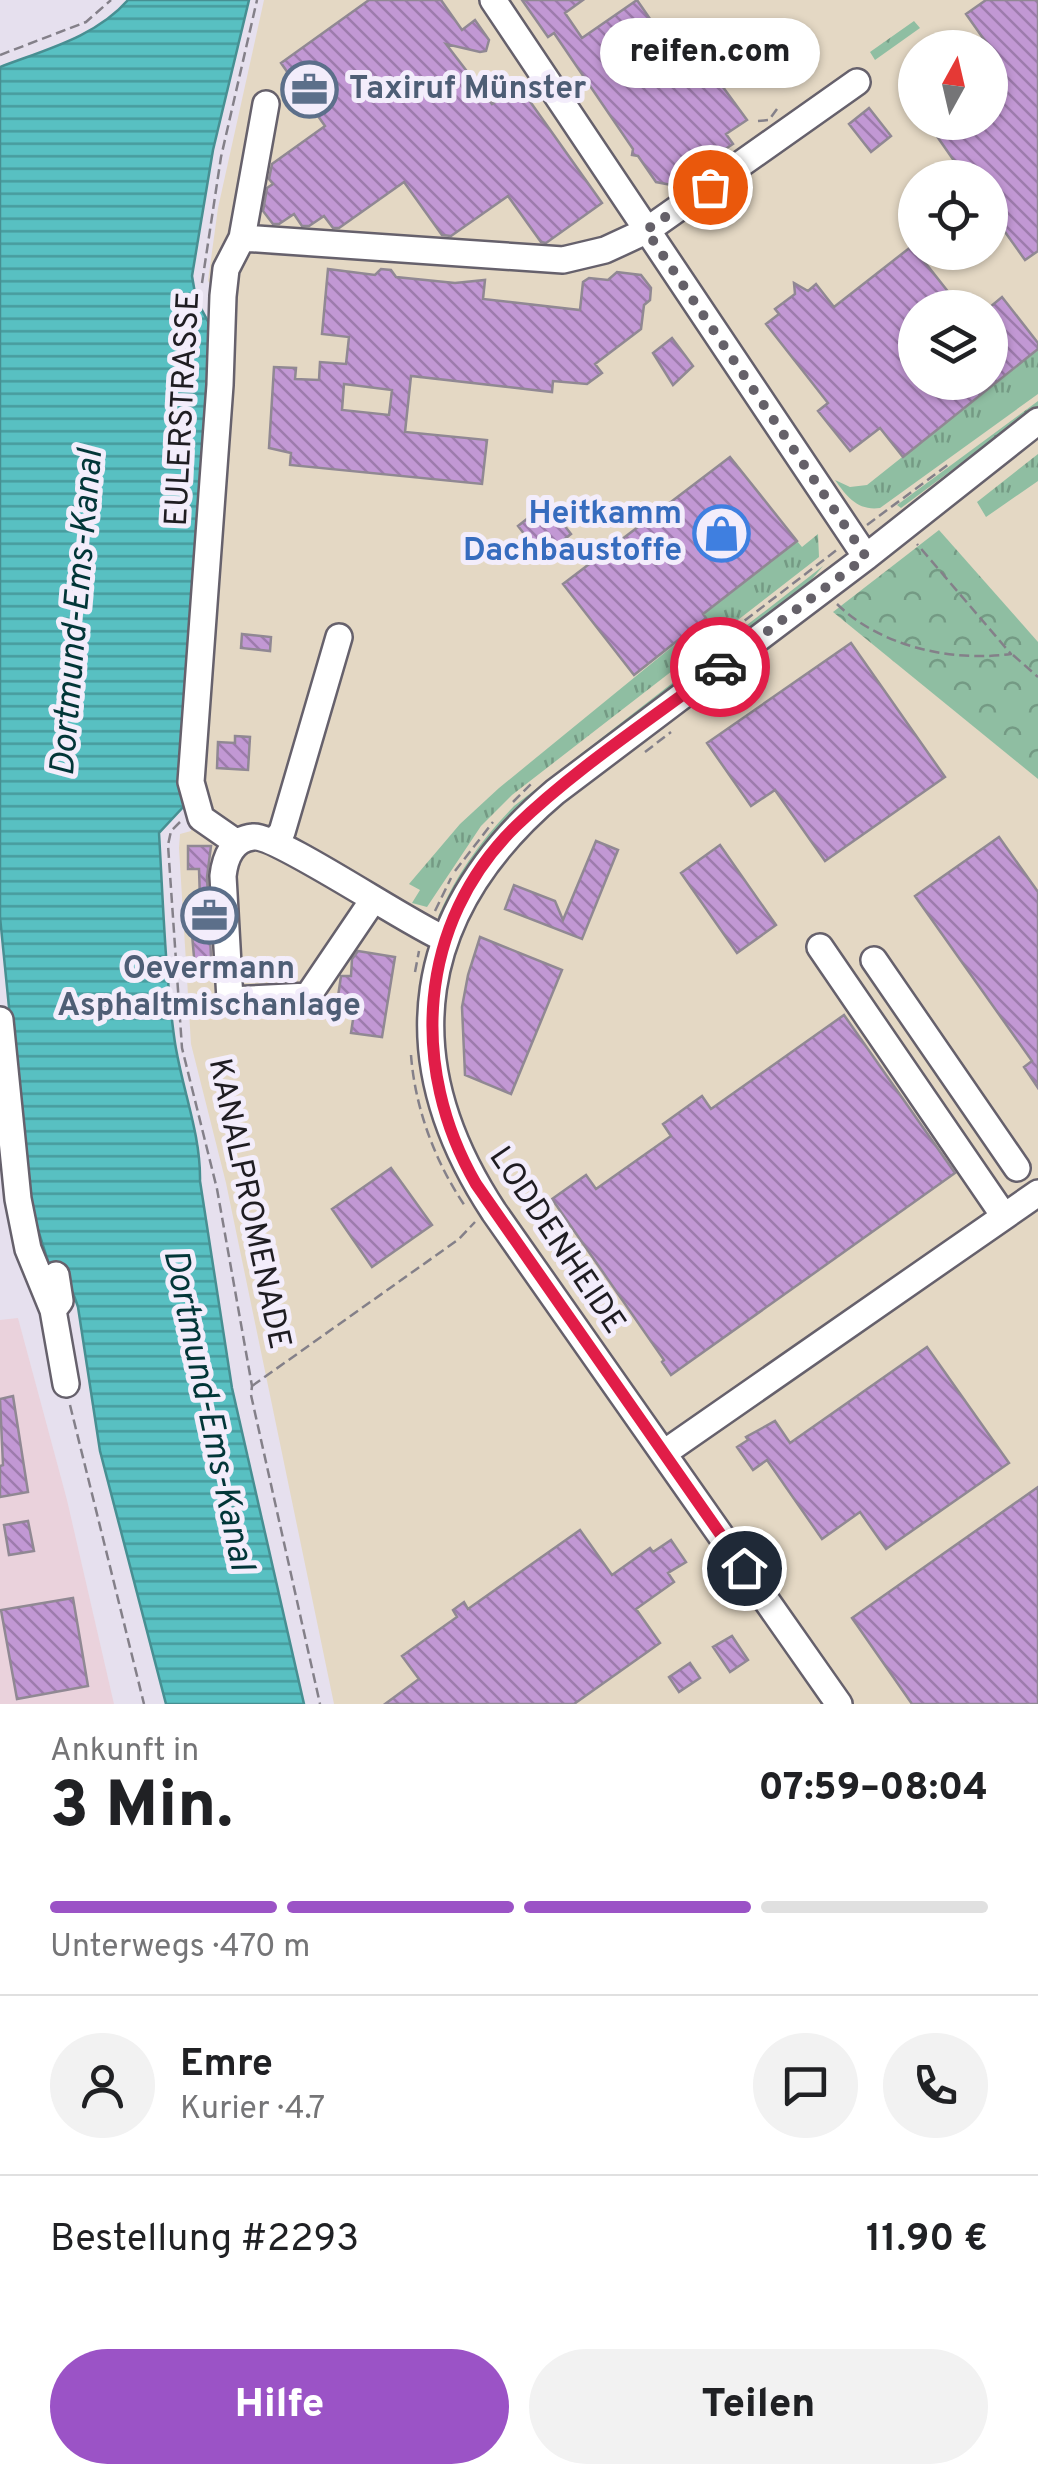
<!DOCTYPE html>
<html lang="de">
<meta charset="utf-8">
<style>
body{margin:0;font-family:Overpass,sans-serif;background:#f2f2f2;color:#202124;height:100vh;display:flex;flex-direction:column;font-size:38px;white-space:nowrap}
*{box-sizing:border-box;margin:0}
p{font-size:32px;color:#757577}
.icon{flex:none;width:55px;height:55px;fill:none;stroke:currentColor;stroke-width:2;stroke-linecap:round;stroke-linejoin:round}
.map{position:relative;height:1704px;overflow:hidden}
.panel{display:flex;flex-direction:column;background:#fff;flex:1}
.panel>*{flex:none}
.needle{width:65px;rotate:8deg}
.fabs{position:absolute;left:898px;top:30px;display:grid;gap:20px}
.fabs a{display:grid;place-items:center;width:110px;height:110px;border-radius:50%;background:#fff;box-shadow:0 2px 8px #0004;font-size:50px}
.pin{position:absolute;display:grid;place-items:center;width:85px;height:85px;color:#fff;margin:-42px;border:5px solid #fff;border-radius:50%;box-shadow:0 2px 10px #0007}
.courier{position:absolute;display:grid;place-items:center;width:100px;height:100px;margin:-50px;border:8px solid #e11d48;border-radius:50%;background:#fff;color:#222;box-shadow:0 2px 12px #0007}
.bubble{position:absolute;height:70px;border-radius:35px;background:#fff;box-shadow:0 2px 8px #0004;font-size:32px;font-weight:800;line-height:70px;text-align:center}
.head em{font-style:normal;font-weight:800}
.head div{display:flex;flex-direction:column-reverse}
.head{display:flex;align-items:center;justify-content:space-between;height:170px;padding:0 50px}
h1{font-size:65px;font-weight:800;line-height:75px}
.bar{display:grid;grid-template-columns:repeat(4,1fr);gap:15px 10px;align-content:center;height:120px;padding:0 50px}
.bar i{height:12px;border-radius:8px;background:#e0e0e0}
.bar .active{background:#9b53c6}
.bar p{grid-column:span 4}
.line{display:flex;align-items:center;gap:25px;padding:0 50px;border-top:2px solid #e0e0e0}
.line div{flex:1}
.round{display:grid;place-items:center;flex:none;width:105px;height:105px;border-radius:52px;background:#f2f2f2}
.action{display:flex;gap:20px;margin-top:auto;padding:20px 50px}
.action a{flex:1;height:115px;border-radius:60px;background:#9b53c6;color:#fff;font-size:40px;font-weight:800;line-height:115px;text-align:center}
.action a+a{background:#f2f2f2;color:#202124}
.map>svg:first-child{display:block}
</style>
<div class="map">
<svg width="1038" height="1704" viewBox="0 0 1038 1704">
<defs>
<pattern id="grass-tufts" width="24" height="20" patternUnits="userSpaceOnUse" patternTransform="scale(2.5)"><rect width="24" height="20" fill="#8fbea2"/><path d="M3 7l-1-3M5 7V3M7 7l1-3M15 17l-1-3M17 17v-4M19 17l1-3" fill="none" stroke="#749a84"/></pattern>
<pattern id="park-crowns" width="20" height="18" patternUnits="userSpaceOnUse" patternTransform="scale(2.5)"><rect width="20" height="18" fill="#8fbea2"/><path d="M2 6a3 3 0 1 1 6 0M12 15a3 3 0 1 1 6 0" fill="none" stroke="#749a84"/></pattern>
<pattern id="water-rules" width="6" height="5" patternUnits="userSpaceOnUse" patternTransform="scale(2.5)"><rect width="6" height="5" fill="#58c0c2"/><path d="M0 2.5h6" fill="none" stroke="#489b9d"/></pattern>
<pattern id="building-back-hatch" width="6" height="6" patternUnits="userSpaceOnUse" patternTransform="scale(2.5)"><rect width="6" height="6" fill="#c298d4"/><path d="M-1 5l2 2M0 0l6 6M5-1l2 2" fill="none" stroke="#9d7bac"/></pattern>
</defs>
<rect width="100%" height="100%" fill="#e6e0ee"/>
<path fill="#e4d8c4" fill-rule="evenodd" d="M264,0H1038V1704H334L226,1183L191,1044L179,848L180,834L191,831L215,383V289L208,281L218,208ZM915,48H990V122H915ZM915,178H990V252H915ZM915,308H990V382H915Z"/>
<path fill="#ead2dc" d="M18,1318L67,1500L114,1704H0V1320Z"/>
<path fill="url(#grass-tufts)" d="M914,21L920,28L875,60L870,52Z
M1038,349V394L880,508C858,511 847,497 835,480L850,487L867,485Z
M1038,401V406L901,508L897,505Z
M1038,454V481L986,517L977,502Z
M818,534L819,557L512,795L481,826L427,907L412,903L420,890L409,884L460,824L499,788L706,619L703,614L709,610L797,541L802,547Z
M823,566L802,591L538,794L444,913L438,917C456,874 482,839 514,806Z"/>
<path fill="url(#park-crowns)" d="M939,530L1038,642V779L833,612Z"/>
<path fill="url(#water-rules)" stroke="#478f92" stroke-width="2.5" d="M128,0H249L213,150L192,276L196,299L211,327L186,804L159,833C163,900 165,969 174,1036C180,1084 201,1132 200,1181L232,1388L304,1704H166L100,1451L78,1307C73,1292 69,1278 52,1274L28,1198L0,917V67C44,50 96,37 128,0Z"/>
<path fill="url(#building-back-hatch)" stroke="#908893" stroke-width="2.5" fill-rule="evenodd" d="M369,0H441L462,30L475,20L489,40L486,51L480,52L446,44L492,104L519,86L602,203L546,243L541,242L508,196L451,236L442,235L404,182L339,228H333L324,216L309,226H302L294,214L279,224H273L263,211L267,188L273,184L269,179L272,164L325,126L281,63Z
M522,0H583L565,13L582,38L637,0L686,71L715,50L733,74L720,83L747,120L726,134L733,144L671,185L656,182L638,156L632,155L633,149L554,33L548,37Z
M986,0H1038V251L1025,260L990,211V178H966L927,122H990V48L966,14Z
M869,108L891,136L871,152L849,124Z
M912,246L961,308H915V382H990V307L1002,297L1038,343V349L903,457L880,428L850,451L818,411L828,403L766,324L779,314L775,309L795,294L794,283L808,291L816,284L834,307Z
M328,269L375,275L381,269L391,270L396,277L455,283L485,280L483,299L580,310L583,282L589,278L608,280L617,272L641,275L651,288L650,300L644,305L641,329L595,364L602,373L587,384L553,381L552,392L411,376L405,432L487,440L482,484L290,465L291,453L269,448L274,367L296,368L295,379L319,380L320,362L346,364L349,337L322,334ZM344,384L392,390L389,415L342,410Z
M672,338L693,366L673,385L653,353Z
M730,457L797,541L703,614L706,618L634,675L563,584Z
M547,503L571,534L542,557L518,526Z
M242,634L271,637L270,651L241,648Z
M851,643L945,777L825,861L775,790L751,806L707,743Z
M235,736L250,737L248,770L217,768L218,742L235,743Z
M999,837L1038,892V1088L1024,1067L1032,1061L915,896Z
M596,841L618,850L582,939L505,909L514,885L555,901L563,920Z
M720,845L776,925L737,953L681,873Z
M188,846H211L207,877L212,977L196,979L189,901L200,900L199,869H188Z
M480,937L562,970L511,1094L465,1075L462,1007L468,975Z
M358,951L395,957L382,1037L351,1033L354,1013L336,1010L341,976H351L352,959Z
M844,1015L955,1173L671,1375L662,1362L664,1360L552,1199L586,1175L596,1189L671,1136L663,1124L702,1096L711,1109Z
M391,1168L432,1225L372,1267L332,1209Z
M927,1347L1009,1463L886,1549L860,1512L822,1539L767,1460L753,1470L737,1447L748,1440L746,1437L775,1421L790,1443Z
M13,1396L28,1492L0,1497V1466L3,1465L0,1399Z
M1038,1487V1704H912L852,1618Z
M28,1521L34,1551L9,1555L4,1525Z
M580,1530L612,1575L650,1548L653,1552L671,1540L686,1562L668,1573L674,1582L636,1609L660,1643L574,1704H385L419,1679L402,1656L457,1617L453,1610L464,1602L468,1609Z
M73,1598L88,1686L17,1699L1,1610Z
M732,1636L748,1660L730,1672L713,1647Z
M690,1663L700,1678L679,1692L669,1677Z"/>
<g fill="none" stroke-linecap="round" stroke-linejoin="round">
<defs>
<path id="minor" d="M493,0L866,557
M242,238L266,104
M274,841L282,832L339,637
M237,843L201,818L191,782L220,385L223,296L226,269L242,238L563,260L605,250L646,231L857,82
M373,900L308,996L230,1000L223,876C225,858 232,839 253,837C277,834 408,924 445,939
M820,947L1004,1216
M874,960L1017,1168
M0,1020L18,1199L28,1249L53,1310L60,1301L56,1275
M53,1310L66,1384
M664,1453L1038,1193
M839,1704L494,1212C392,1057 414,911 555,792L866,557L1038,421"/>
</defs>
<use href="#minor" stroke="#66616c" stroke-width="30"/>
<path stroke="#848089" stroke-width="2.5" stroke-dasharray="10 5" stroke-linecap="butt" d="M0,55L86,22L111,0
M758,121L769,120L777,109
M202,283L221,157L257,0
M867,525L949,464
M837,604C881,647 952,662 1011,654L917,544
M709,648L838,549
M1013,655L1038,677
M645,752L671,732
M513,802L532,783
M180,822L171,831L168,845L182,1048L217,1189L252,1386L251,1395L320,1704
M455,871L493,822
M435,911L451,878
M415,972L419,951
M411,1055C415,1108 435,1162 465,1206
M252,1386L459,1239L475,1222
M70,1405L144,1704"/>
<use href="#minor" stroke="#fff" stroke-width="25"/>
</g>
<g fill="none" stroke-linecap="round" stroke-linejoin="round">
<path stroke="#656169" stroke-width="10" stroke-dasharray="0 18" d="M710,187L646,230L866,557L720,667"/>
<path stroke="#e11d48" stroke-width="12" d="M720,667C652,719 577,767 516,826C417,923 409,1068 476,1184L744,1568"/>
</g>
<defs>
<symbol id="office-ring" viewBox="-11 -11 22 22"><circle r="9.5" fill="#f3edfb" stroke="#5c6f8a" stroke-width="1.5"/><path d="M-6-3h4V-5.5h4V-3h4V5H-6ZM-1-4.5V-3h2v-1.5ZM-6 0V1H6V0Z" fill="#5c6f8a"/></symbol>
<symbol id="shop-ring" viewBox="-11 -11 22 22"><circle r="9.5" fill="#f3edfb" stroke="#3f7fe0" stroke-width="1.5"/><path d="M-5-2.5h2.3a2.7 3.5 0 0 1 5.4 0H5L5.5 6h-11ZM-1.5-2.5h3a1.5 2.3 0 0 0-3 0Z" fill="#3f7fe0"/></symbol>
</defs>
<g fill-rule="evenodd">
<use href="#office-ring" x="278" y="58" width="63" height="63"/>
<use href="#shop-ring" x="690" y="502" width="63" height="63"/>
<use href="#office-ring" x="178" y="884" width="63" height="63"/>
</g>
<g text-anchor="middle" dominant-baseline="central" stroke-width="10" stroke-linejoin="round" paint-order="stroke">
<g font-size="32" font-weight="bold" fill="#4e5e75" stroke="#f3edfb" text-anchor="start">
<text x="349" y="90">Taxiruf Münster</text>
<text x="209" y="970" text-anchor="middle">Oevermann<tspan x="209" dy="37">Asphaltmischanlage</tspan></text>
</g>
<g font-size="32" fill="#1f1d22" stroke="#f3edfb">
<text transform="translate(184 409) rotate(-87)">EULERSTRASSE</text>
<text transform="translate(248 1204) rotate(78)">KANALPROMENADE</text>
<text transform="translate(556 1241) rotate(56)">LODDENHEIDE</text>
</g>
<g font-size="32" font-weight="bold" fill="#366cbe" stroke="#f3edfb" text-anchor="end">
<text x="682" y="515">Heitkamm<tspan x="682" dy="37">Dachbaustoffe</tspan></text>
</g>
<g font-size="35" font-style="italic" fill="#023638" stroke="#f3edfb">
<text transform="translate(78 613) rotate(-85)">Dortmund-Ems-Kanal</text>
<text transform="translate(207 1410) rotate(78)">Dortmund-Ems-Kanal</text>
</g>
</g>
</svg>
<div class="fabs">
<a><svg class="needle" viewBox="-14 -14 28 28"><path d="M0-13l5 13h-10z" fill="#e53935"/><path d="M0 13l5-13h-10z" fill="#757577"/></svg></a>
<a><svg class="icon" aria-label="locate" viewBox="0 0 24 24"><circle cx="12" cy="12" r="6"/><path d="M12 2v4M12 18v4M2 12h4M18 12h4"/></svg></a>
<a><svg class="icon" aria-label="layers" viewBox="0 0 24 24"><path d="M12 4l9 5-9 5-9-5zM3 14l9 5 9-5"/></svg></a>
</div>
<div class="pin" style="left:710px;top:187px;background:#ea580c"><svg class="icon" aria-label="bag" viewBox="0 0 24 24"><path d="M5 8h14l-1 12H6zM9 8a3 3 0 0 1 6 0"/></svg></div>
<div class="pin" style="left:744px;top:1568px;background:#1f2937"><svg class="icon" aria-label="home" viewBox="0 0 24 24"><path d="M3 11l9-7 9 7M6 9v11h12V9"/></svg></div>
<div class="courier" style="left:720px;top:667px"><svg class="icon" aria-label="car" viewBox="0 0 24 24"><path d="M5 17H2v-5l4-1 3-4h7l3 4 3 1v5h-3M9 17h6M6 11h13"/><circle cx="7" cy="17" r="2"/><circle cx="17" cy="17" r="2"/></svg></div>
<div class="bubble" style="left:600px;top:18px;width:220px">reifen.com</div>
</div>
<section class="panel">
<div class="head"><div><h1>3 Min.</h1><p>Ankunft in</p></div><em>07:59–08:04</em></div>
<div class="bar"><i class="active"></i><i class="active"></i><i class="active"></i><i></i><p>Unterwegs · 470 m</p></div>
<div class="line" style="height:180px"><a class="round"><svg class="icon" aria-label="person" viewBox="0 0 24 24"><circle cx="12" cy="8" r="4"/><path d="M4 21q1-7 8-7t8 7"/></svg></a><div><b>Emre</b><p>Kurier · 4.7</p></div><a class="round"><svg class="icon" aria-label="chat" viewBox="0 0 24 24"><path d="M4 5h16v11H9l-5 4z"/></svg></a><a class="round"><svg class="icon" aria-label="phone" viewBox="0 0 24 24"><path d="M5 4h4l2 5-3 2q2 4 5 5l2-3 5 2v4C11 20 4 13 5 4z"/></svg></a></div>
<div class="line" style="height:130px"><div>Bestellung #2293</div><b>11.90 €</b></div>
<div class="action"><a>Hilfe</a><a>Teilen</a></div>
</section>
